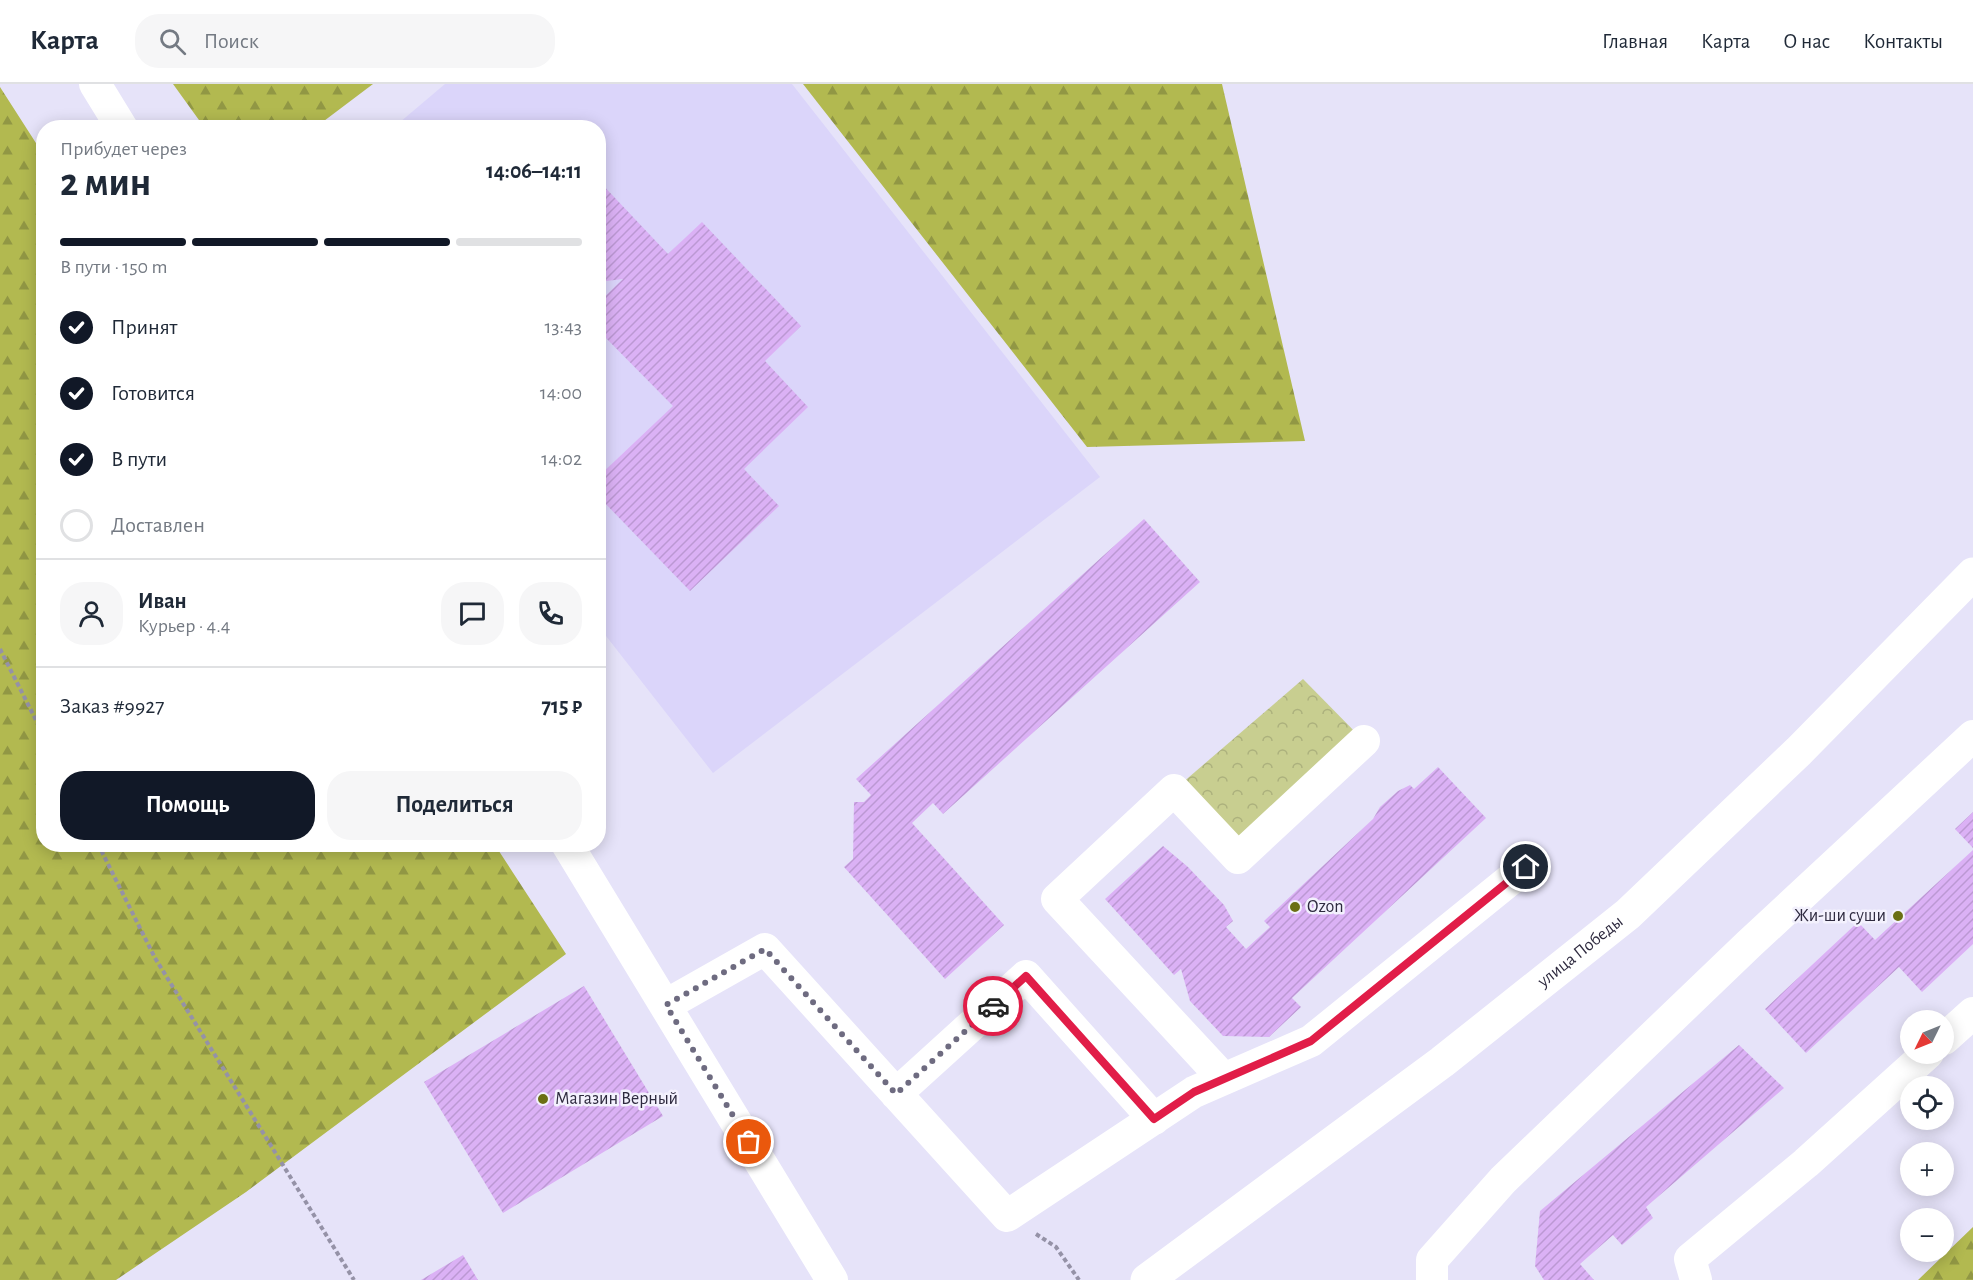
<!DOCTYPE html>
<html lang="ru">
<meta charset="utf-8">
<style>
body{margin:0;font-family:"Alegreya Sans",sans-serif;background:#f6f6f7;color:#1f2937;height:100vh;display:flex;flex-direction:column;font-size:22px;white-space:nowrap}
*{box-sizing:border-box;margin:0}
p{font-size:20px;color:#747a83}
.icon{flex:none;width:33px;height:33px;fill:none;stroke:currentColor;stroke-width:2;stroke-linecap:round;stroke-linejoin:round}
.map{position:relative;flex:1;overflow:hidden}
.details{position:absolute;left:36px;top:36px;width:570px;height:732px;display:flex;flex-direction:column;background:#fff;border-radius:24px;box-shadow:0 3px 15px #0003}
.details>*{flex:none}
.needle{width:39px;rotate:227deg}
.tools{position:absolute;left:1900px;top:926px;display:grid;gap:12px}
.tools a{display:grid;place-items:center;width:54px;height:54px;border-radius:50%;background:#fff;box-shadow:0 3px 15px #0003;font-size:30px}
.pin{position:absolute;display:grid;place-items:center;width:51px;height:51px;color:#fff;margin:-26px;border:3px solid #fff;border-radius:50%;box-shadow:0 2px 6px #0007}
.courier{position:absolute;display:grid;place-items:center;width:60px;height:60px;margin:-30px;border:4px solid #e11d48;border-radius:50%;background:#fff;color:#222;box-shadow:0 2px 8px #0007}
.summary em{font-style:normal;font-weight:700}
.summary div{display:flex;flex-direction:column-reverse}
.summary{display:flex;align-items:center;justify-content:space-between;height:102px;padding:0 24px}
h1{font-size:39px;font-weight:700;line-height:45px}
.bar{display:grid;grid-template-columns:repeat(4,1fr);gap:9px 6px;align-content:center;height:72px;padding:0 24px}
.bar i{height:8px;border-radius:4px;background:#e0e1e3}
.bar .current{background:#111827}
.bar p{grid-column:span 4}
.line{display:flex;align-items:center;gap:15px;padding:0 24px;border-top:2px solid #e0e1e3}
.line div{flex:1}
.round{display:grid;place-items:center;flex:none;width:63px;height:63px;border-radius:24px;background:#f6f6f7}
ol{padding:0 24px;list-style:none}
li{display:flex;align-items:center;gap:18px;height:66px}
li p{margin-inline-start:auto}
li .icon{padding:6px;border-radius:50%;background:#111827;color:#fff;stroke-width:4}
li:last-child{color:#747a83}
li i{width:33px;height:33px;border:3px solid #e0e1e3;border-radius:50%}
.primary-button{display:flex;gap:12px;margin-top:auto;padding:12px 24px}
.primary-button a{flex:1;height:69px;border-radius:24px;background:#111827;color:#fff;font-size:24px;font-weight:700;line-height:69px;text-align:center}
.primary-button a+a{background:#f6f6f7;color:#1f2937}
header{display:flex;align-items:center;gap:36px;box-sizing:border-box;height:84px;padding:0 30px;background:#fff;border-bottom:2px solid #e0e1e3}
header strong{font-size:28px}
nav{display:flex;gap:33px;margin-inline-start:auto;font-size:21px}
.search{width:420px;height:54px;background:#f6f6f7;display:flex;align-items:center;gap:15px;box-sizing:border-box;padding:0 21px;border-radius:24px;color:#747a83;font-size:22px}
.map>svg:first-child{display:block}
</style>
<header>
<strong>Карта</strong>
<div class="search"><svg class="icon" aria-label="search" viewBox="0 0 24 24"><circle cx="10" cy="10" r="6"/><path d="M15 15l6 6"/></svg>Поиск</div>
<nav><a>Главная</a><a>Карта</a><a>О нас</a><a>Контакты</a></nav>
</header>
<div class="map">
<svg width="1973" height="1196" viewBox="0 0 1973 1196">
<defs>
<pattern id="forest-firs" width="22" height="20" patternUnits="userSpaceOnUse" patternTransform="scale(1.5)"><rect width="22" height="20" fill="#b2b950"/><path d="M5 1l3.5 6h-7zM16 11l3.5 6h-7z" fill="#919744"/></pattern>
<pattern id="park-crowns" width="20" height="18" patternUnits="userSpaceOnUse" patternTransform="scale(1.5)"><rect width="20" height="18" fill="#c8ce90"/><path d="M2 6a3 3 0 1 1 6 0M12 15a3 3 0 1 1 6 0" fill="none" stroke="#acb17d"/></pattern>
<pattern id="building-hatch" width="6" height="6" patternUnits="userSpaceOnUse" patternTransform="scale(1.5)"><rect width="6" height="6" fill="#dbb1f5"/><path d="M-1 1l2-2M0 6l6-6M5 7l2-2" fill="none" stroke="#bc98d3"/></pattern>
</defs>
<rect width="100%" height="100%" fill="#e6e3f9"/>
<path fill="#dbd5fa" d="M445,0H792L1100,393L713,689L599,543L598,44H393Z"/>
<path fill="url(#forest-firs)" d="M173,0H373L316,43H204Z
M803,0H1222L1305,357L1087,363Z
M0,3L43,70L44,760L495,761L566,870L246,1108L116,1196H0Z
M1973,1143V1196H1918Z"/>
<path fill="url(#park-crowns)" d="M1303,595L1364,657L1242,770L1174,706Z"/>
<path fill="url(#building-hatch)" d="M598,96L668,170L702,138L801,242L765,277L808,323L744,385L779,422L690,507L598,412V393L673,322L598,246V219L623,195L598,198Z
M1144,435L1200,498L943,730L933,719L912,739L1004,841L945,895L844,783L853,775L854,718H864L871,711L856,695Z
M1438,683L1486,734L1292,914L1301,923L1269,953L1223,952L1190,917L1181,885L1174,891L1105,815L1163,762L1188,783L1224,821L1233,837L1226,843L1246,865L1270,843L1264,837L1373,735L1380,723L1398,707L1410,701L1414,705Z
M1973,728V764L1955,745Z
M1973,766V860L1922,908L1899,883L1806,969L1765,925L1858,838L1875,856Z
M584,902L663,1032L503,1129L424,998Z
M1739,961L1784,1004L1646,1123L1653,1134L1622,1161L1613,1151L1580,1180L1594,1196H1544L1535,1182L1540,1127Z
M463,1171L478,1196H421Z"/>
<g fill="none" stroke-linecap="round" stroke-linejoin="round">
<path stroke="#9592a7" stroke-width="4" stroke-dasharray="4.5 3" stroke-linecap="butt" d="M0,565L44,652
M98,760L155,874L354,1196
M1036,1150L1056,1163L1079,1196"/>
<path stroke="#fff" stroke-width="32" d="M95,0L122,44
M567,760L832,1196
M666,921L765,865L1007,1132L1194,1008L1311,957L1526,783
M1944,955L1973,929
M1223,994L1057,815L1174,706L1238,774L1364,657
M896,1010L1026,892L1154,1035
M1432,1196V1176L1503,1096L1749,860L1973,652
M1696,1196L1690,1175L1806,1079L1928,969"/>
<path stroke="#fff" stroke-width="33" id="s1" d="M1147,1196L1442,978L1628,830L1799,667L1973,490"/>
</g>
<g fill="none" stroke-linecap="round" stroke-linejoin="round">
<path stroke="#6e6b80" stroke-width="6" stroke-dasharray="0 10.8" d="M749,1058L666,921L765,865L896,1010L993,922"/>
<path stroke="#e11d48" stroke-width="8" d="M993,922L1026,892L1154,1035L1194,1008L1311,957L1526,783"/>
</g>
<g fill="#6b6f14" stroke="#f3f1fd" stroke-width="2">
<circle cx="1295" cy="823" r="6"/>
<circle cx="1898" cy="832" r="6"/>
<circle cx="543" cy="1015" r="6"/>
</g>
<g text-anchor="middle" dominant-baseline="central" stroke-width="5" stroke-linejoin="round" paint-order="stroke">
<g font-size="18" fill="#2e2a3f" stroke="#f3f1fd" text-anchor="start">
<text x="1307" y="823">Ozon</text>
<text x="1886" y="832" text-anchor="end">Жи-ши суши</text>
<text x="555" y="1015">Магазин Верный</text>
</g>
<g font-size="18" fill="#2e2a3f" stroke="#f3f1fd">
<text stroke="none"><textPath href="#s1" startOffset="544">улица Победы</textPath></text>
</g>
</g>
</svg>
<div class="tools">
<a><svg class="needle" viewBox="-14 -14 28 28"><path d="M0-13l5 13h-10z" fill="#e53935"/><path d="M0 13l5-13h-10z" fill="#747a83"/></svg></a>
<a><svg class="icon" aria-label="locate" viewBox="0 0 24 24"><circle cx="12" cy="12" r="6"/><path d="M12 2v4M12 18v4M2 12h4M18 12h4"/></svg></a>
<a>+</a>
<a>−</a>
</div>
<div class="pin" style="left:749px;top:1058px;background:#ea580c"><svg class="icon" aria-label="bag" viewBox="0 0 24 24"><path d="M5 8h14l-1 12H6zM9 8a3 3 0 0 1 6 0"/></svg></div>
<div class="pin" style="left:1526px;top:783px;background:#1f2937"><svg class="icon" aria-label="home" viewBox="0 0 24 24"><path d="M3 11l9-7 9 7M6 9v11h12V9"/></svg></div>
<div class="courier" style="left:993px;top:922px"><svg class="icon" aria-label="car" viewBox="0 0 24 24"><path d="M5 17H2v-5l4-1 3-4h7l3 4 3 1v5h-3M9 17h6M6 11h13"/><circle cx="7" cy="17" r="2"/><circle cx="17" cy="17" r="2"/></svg></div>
<section class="details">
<div class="summary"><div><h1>2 мин</h1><p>Прибудет через</p></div><em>14:06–14:11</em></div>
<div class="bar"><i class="current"></i><i class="current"></i><i class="current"></i><i></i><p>В пути · 150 m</p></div>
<ol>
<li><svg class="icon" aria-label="check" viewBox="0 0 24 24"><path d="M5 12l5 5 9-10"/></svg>Принят<p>13:43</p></li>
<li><svg class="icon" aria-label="check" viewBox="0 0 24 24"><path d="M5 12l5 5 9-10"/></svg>Готовится<p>14:00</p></li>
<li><svg class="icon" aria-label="check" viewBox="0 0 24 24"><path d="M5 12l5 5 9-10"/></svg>В пути<p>14:02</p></li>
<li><i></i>Доставлен</li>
</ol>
<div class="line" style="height:108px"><a class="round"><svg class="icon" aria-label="person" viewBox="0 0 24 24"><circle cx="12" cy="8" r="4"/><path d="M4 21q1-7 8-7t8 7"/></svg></a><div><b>Иван</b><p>Курьер · 4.4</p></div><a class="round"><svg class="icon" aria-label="chat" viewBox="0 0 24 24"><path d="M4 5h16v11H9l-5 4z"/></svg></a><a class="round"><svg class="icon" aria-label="phone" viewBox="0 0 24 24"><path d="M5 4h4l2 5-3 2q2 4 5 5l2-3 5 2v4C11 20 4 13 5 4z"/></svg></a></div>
<div class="line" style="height:78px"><div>Заказ #9927</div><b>715 ₽</b></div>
<div class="primary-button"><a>Помощь</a><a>Поделиться</a></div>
</section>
</div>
